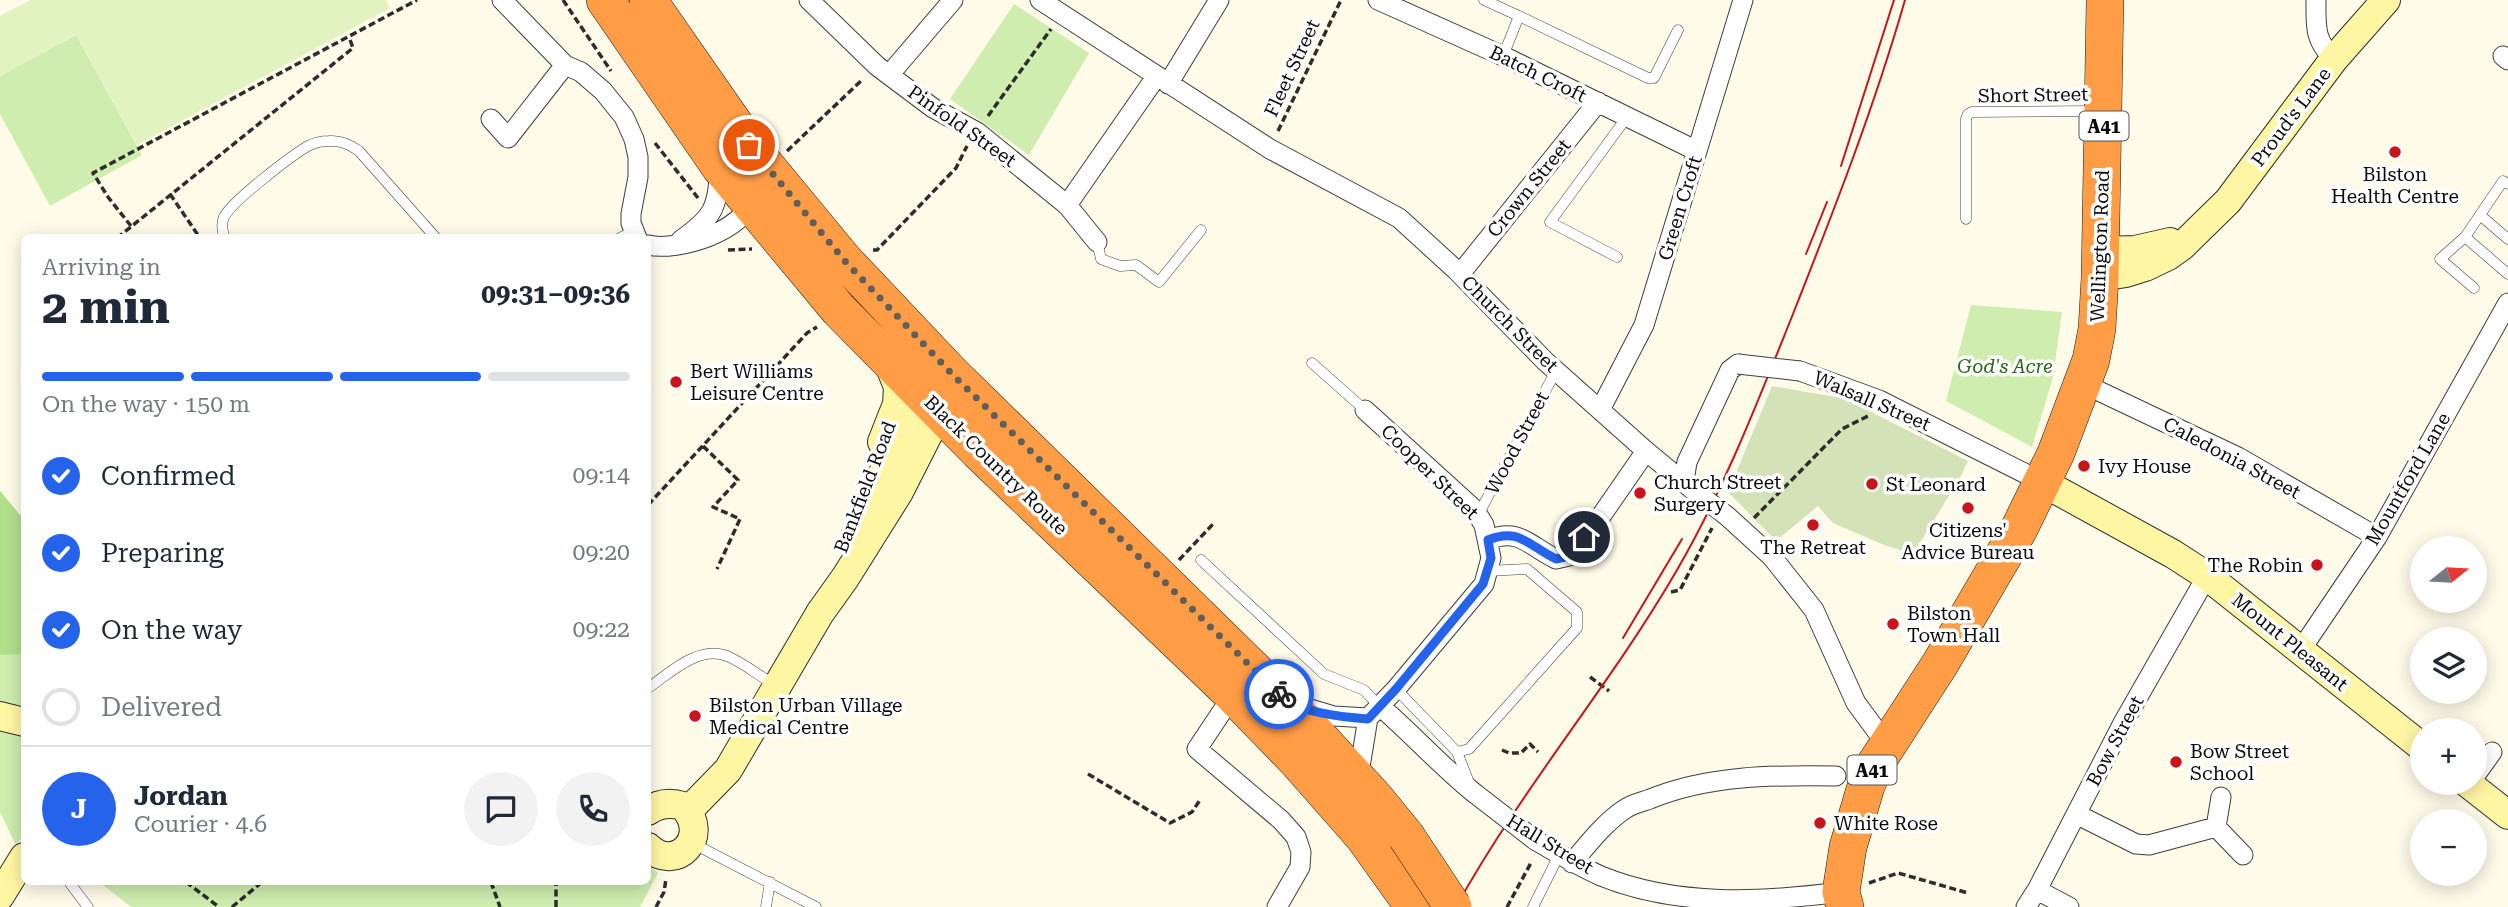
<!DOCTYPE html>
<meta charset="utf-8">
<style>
body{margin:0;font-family:"Roboto Serif",serif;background:#f2f2f3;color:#1f2937;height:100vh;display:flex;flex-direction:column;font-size:26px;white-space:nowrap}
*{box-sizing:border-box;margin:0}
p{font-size:23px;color:#747a83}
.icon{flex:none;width:38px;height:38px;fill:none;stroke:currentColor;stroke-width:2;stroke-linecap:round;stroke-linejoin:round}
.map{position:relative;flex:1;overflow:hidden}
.sheet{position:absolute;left:21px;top:234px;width:630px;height:651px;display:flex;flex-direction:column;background:#fff;border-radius:10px;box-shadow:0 4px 18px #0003}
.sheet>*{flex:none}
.needle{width:46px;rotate:72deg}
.fabs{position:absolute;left:2410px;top:536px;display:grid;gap:14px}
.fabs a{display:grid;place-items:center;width:77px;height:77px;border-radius:50%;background:#fff;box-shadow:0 4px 18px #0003;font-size:35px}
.pin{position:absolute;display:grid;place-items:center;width:60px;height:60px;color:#fff;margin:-30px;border:4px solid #fff;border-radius:50%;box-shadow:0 2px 7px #0007}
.courier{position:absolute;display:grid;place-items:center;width:70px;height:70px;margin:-35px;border:5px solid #2563eb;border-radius:50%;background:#fff;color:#222;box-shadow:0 2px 9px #0007}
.summary em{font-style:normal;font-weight:700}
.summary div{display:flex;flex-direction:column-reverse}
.summary{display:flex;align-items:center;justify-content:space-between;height:119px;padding:0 21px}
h1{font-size:46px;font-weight:700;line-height:52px}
.bar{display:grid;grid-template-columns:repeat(4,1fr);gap:10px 7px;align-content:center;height:84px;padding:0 21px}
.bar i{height:9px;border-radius:5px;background:#e0e1e3}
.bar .active{background:#2563eb}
.bar p{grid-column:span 4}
.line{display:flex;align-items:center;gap:18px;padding:0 21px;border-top:2px solid #e0e1e3}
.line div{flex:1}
.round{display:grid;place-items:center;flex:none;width:74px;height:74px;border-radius:37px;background:#f2f2f3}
ol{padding:0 21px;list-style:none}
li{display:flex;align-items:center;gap:21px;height:77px}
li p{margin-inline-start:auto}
li .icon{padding:7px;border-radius:50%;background:#2563eb;color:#fff;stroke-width:4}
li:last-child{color:#747a83}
li i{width:38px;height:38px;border:4px solid #e0e1e3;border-radius:50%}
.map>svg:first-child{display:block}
</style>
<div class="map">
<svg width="2508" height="907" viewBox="0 0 2508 907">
<rect width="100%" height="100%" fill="#fffbe9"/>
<path fill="#ceedae" d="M1014,4L1089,53L1029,155L950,99Z
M76,35L142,155L50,206L0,114V76Z
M1971,305L2062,312L2053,377L2032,447L1946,401Z
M0,491L24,520V835L16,845L0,812Z
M648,866L658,873L640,907H131L99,882H648Z"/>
<path fill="#b1e08c" d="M0,491L24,520V654L0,655Z"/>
<path fill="#d4e2b8" d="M1772,386L1853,400L1873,413L1968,461L1960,478L1913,554L1884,545L1833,523L1818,506L1776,541L1728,492Z"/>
<path fill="#e1f3c1" d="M30,0H386L390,8L137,145L76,35L0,76V16Z"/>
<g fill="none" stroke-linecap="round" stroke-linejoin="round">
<defs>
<path id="lane" d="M1484,0L1519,16
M1503,56L1519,16L1648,78H1654L1678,30
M2480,215L2508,239
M1966,219V119L1968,114L1972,112L2097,111
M2465,237L2508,274
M225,238C222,231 221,224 224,217C232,201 291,156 308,146C314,143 322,141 329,141C341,140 350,145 359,151L436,238
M620,238L634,231
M1097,242L1101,259L1120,266L1136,265L1159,282L1201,230
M1617,257L1550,222L1627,117
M2474,288L2440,259L2465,237L2503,181L2508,184
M1312,363L1365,410
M1478,515L1556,371
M1201,560L1324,674L1364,690L1380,707
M648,688C670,673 698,645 727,656C744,663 759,676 775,685
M1396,689L1457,752L1470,785
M1457,752L1469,749L1577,628V612L1527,569L1488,571
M692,843L816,907
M69,882L88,907
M766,907L770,882
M1533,907L1559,855"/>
<path id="street" d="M502,0L565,65L581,72L603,91L624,117L634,139L638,157V177L631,214V223L637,238
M809,0L877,66L933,108L977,132L1067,205L1156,77
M1040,0L1270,149L1399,218L1456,270L1545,361L1646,451L1693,490
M1378,0L1503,56L1697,151
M2316,0C2316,26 2314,40 2334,59
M2503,56L2508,60
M889,75L953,0
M1168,84L1219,0
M491,119L508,138L565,65
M1067,205L1097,242
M681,240C715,216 717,208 720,167
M648,245C677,252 747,231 752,197
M1460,274L1598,102
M1800,371L1879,400L2042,482
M2084,384L2238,457L2377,537
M1600,410L1644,325L1743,0
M1684,481L1687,462L1730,370L1738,364
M1727,516L1772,557L1814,610L1856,703L1887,745
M1488,540C1519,527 1529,546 1556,559L1569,556L1599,519L1646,451
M2300,651L2377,537L2508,303
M1233,695L1197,749L1281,820L1296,837L1301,852L1300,867L1277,907
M1297,705L1334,716L1368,718
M1381,707C1412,734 1440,765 1473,792
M2474,777L2492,752
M1358,779L1368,718L1396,689L1484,584L1491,558L1484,525L1475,510L1365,410
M2221,797L2216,827L2243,855
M2076,814L2136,844L2149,845L2216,827
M1535,840C1557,853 1578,866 1601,876C1677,907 1762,902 1841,892
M1572,863C1588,844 1605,822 1625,809C1632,804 1642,802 1650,799C1709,775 1773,775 1836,776
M2037,890L2069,907
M2026,907L2037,890L2123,723L2207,576"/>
<path id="secondary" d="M2101,251L2135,250L2170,242
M2100,277L2126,273L2145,267L2168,256L2182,246L2228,201L2334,59L2386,0
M882,442L897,404L898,387L888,362
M2042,482L2173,554L2207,576L2422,747
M856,534L904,425L926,413L947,408
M0,716L24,722
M2466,782L2508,815
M648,811C659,803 670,802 683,806C712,836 676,874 648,847
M688,811L728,770L820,613L845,578L899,492L940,411
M0,896L24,857"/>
<path id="highway" d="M605,0L720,167L839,310L979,452L1233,695L1297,761L1363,836L1414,907
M648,0L749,145L844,260L951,373L1286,701L1375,798L1406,836
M1845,907L1841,892L1848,847L1866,786L1876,763L1940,664L2019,529L2056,453L2091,360L2097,329L2100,277L2105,0"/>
</defs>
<use href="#lane" stroke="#3e3e3e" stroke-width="11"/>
<use href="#street" stroke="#3e3e3e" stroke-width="21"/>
<use href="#secondary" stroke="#2d2d2d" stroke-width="30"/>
<use href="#highway" stroke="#1c1c1c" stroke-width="38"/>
<path stroke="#2d2d2d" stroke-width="3.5" stroke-dasharray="7 3.5" stroke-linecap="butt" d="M563,0L611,71
M988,116L1051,29
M1278,131L1341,0
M655,143L698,198
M787,151L863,79
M170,194L200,238
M131,226L108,197L93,173L417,0
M117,238L353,48L349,37
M728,250L752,249
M873,250H877L956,168L967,146
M703,446L738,480L713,507L740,519L717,569
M648,505L807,333L817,327
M1754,518L1842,429L1868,416
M1179,560L1214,523
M1671,592L1680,590L1712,528
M1590,677L1609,691
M1502,750L1509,753H1521L1530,744L1538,752
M1088,774L1170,823L1192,812L1200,800
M186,882L219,907
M491,882L500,907
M1869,883L1898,873L1968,893
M232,907L262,882
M556,907V882
M656,907L664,892L666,879
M1507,907L1532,861"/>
<use href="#lane" stroke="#fff" stroke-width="10"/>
<use href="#street" stroke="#fff" stroke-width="19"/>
<use href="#secondary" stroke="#fff6a4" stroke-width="28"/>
<use href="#highway" stroke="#ff9d47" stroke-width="37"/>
<path stroke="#c8151c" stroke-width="2" d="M1841,166L1894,0
M1806,254L1827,202
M1623,638L1682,539
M1456,907C1521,789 1610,686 1677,570C1724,489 1758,401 1793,314C1834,210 1874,108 1905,0"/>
<defs>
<path id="street-bridge" d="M1738,364L1800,371
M1693,490L1727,516
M1473,792L1535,840"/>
<path id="highway-bridge" d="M1406,836L1453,907"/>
</defs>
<use href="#street-bridge" stroke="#3e3e3e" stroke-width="21" stroke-linecap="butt"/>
<use href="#highway-bridge" stroke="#1c1c1c" stroke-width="38" stroke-linecap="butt"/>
<use href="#street-bridge" stroke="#fff" stroke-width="19"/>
<use href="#highway-bridge" stroke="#ff9d47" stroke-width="37"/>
</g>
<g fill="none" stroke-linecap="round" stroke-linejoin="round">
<path stroke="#605f59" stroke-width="7" stroke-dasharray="0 12.6" d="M749,145L844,260L951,373L1279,694"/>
<path stroke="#2563eb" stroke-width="9" d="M1279,694C1298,713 1342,717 1368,719L1396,689L1483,584L1491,558L1488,540C1519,527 1529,546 1556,559L1569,556L1584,537"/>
</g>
<g fill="#c8151c" stroke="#fff" stroke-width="2.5">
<circle cx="2395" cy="152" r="7"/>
<circle cx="676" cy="382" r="7"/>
<circle cx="2084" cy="466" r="7"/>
<circle cx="1872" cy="484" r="7"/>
<circle cx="1640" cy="493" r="7"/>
<circle cx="1968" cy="508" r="7"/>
<circle cx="1813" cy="525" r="7"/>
<circle cx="2317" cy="565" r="7"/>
<circle cx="1893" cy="624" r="7"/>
<circle cx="695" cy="716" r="7"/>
<circle cx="2176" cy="762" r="7"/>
<circle cx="1820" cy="823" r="7"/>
</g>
<g text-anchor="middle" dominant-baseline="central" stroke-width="7" stroke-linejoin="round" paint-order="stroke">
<g fill="#fff" stroke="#545454" stroke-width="2">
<rect x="2079.5" y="111.5" width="49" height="29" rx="5"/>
<rect x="1847.5" y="755.5" width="49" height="29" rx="5"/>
</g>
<g font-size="18" font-weight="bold" fill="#0b0b0b">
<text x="2104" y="126">A41</text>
<text x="1872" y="770">A41</text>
</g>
<g font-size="19" fill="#0b0b0b" stroke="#fff">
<text transform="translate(1292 68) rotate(-65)">Fleet Street</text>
<text transform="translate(1538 74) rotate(26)">Batch Croft</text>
<text transform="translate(2033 95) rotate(-1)">Short Street</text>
<text transform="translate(2291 117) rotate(-53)">Proud's Lane</text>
<text transform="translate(962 126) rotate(35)">Pinfold Street</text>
<text transform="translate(1529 188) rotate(-51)">Crown Street</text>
<text transform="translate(1680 208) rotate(-73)">Green Croft</text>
<text transform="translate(2100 246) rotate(-88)">Wellington Road</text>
<text transform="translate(1510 324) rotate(45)">Church Street</text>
<text transform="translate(1872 401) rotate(23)">Walsall Street</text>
<text transform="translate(1517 443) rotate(-62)">Wood Street</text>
<text transform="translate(2232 458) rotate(28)">Caledonia Street</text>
<text transform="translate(996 465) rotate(44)">Black Country Route</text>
<text transform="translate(1430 472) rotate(44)">Cooper Street</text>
<text transform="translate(2408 479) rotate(-60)">Mountford Lane</text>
<text transform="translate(865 487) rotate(-69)">Bankfield Road</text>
<text transform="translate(2290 642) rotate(39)">Mount Pleasant</text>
<text transform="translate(2115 741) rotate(-62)">Bow Street</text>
<text transform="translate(1550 844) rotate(31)">Hall Street</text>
</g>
<g font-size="19" fill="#0b0b0b" stroke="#fff" text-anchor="start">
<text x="2395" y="174" text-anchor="middle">Bilston<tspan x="2395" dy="22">Health Centre</tspan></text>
<text x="690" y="371">Bert Williams<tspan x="690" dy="22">Leisure Centre</tspan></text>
<text x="2098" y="466">Ivy House</text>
<text x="1654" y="482">Church Street<tspan x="1654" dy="22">Surgery</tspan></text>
<text x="1886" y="484">St Leonard</text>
<text x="1968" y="530" text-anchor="middle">Citizens'<tspan x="1968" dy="22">Advice Bureau</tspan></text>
<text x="1813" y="547" text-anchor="middle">The Retreat</text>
<text x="2303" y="565" text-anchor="end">The Robin</text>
<text x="1907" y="613">Bilston<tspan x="1907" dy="22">Town Hall</tspan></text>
<text x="709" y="705">Bilston Urban Village<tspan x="709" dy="22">Medical Centre</tspan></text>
<text x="2190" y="751">Bow Street<tspan x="2190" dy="22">School</tspan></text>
<text x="1834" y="823">White Rose</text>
</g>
<g font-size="19" font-style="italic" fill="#266815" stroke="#fff">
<text x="2005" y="366">God's Acre</text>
</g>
</g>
</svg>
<div class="fabs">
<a><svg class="needle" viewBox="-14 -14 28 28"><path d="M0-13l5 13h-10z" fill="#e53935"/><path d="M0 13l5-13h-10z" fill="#747a83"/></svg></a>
<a><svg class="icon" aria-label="layers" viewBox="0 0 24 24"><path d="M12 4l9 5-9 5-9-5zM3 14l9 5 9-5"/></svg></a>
<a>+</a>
<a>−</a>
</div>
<div class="pin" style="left:749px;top:145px;background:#ea580c"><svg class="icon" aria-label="bag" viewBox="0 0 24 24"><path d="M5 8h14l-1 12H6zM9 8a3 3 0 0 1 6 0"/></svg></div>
<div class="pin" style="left:1584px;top:537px;background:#1f2937"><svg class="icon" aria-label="home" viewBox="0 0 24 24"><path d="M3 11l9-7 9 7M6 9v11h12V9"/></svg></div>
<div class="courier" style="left:1279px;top:694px"><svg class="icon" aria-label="bike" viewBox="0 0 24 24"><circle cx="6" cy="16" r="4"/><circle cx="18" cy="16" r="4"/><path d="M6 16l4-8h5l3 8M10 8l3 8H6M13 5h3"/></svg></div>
<section class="sheet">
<div class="summary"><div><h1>2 min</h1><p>Arriving in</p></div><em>09:31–09:36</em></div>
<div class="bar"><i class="active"></i><i class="active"></i><i class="active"></i><i></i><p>On the way · 150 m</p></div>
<ol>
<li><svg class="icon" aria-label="check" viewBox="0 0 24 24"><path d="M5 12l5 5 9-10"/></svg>Confirmed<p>09:14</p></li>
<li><svg class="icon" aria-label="check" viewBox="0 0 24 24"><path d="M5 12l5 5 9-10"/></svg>Preparing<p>09:20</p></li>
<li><svg class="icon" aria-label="check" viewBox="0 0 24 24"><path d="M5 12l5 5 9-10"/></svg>On the way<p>09:22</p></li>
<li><i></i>Delivered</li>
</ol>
<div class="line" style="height:126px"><b class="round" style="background:#2563eb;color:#fff">J</b><div><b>Jordan</b><p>Courier · 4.6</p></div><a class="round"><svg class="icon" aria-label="chat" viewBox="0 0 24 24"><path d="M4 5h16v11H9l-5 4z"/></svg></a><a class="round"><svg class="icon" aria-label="phone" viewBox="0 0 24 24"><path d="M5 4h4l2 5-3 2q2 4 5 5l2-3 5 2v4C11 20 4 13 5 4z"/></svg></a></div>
</section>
</div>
